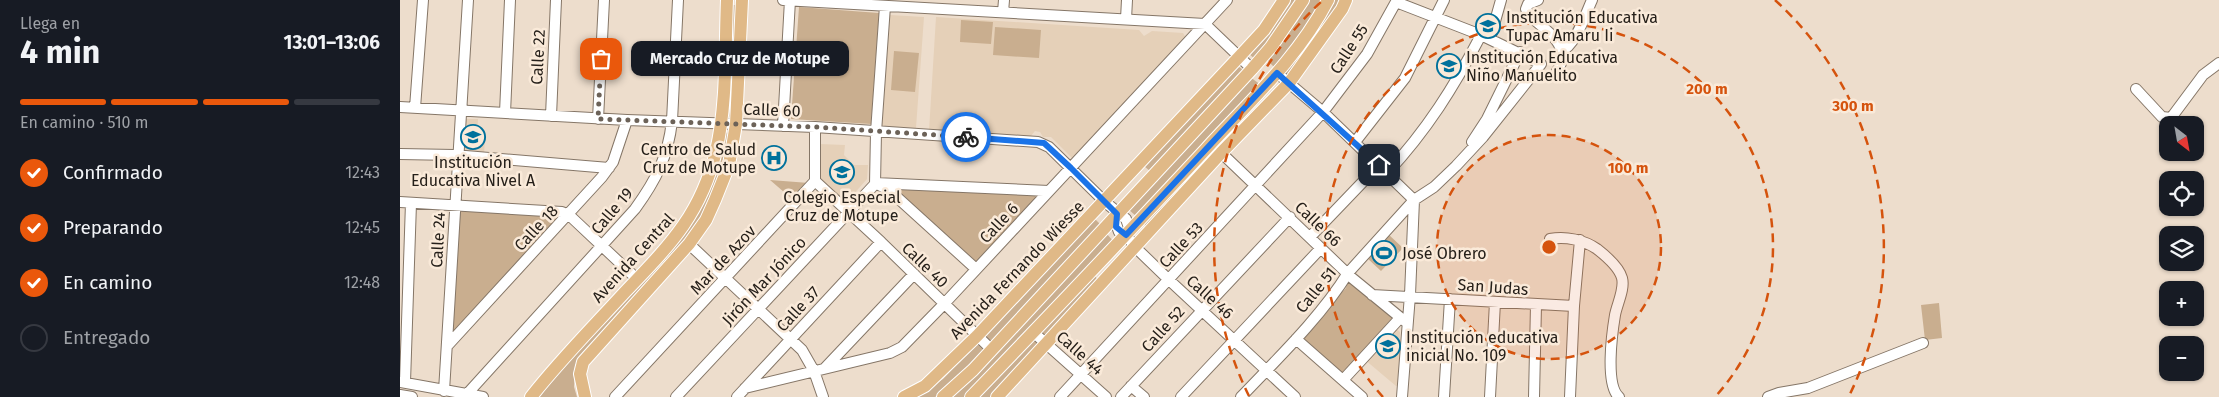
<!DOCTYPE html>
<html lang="es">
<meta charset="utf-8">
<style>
body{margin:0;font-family:"Fira Sans",sans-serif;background:#242831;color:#f1f3f6;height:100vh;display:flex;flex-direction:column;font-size:19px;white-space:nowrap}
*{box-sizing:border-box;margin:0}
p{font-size:16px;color:#9ea1a6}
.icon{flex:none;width:28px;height:28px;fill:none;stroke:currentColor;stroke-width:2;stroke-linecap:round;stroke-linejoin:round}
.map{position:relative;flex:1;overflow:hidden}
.details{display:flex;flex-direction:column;background:#171b24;width:400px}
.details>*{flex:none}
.needle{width:32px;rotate:149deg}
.fabs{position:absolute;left:1759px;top:116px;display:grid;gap:10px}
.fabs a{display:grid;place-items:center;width:45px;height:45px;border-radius:10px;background:#171b24;box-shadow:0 1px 4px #0004;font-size:25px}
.pin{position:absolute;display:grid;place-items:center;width:42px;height:42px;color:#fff;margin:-21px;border-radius:10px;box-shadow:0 2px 8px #0006}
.courier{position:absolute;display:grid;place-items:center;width:50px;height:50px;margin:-25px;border:4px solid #1a73e8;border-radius:50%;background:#fff;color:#222;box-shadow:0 1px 6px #0007}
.bubble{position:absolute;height:35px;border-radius:10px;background:#171b24;box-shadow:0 1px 4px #0004;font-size:16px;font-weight:700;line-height:35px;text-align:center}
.overview em{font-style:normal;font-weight:700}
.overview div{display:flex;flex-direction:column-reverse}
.overview{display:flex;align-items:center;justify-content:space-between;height:85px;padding:0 20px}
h1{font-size:32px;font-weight:700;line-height:38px}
.bar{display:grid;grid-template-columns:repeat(4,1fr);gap:8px 5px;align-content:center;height:60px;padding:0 20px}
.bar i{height:6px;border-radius:4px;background:#363941}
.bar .selected{background:#ea580c}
.bar p{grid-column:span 4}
ol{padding:0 20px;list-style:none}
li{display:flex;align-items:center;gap:15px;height:55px}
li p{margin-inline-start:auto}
li .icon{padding:5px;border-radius:50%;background:#ea580c;color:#fff;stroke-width:4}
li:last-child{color:#9ea1a6}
li i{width:28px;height:28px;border:2px solid #363941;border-radius:50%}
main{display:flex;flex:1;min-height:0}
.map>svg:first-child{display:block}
</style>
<main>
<section class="details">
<div class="overview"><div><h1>4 min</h1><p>Llega en</p></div><em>13:01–13:06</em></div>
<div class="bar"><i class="selected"></i><i class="selected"></i><i class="selected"></i><i></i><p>En camino · 510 m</p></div>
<ol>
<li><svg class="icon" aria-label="check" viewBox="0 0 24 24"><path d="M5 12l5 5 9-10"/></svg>Confirmado<p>12:43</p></li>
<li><svg class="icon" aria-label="check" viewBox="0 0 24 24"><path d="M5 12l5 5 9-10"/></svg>Preparando<p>12:45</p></li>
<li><svg class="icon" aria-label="check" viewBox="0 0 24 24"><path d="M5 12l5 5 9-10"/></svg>En camino<p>12:48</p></li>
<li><i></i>Entregado</li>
</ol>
</section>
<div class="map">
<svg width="1819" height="397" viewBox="0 0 1819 397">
<rect width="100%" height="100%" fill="#edddcc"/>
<path fill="#e5d0b8" d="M490,15L524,17L516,128L482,127Z
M536,17L739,30L744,36L752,31L783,33L786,38L674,160L651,137H643L640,132L635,131L630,137L529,131Z
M1045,55L1061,63L1053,78L1037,70Z
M65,119H78L77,137H85L84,155L64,154Z
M419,144L445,145L444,155L454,165H468L467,179L444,205L417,181Z
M994,327L1000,332L998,386H996L964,359Z"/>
<path fill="#c9ae8f" d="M890,0H900L856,60L848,53Z
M910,0H924L876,69L866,59L897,22Z
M933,0H941L888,76L883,71Z
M331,5H339L333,117H324Z
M399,7L479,13L471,124L391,119Z
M561,20L593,22L591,44L560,42Z
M595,27L641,30L639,58L593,55Z
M494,51L519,53L515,92L491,90Z
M837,65L845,72L750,171L744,166Z
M850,77L861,85L737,217L727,208Z
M321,132L331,133L326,165L307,212L250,283L175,365L174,387L177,397H134L277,240Z
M810,149L816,154L748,229L742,222Z
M370,180L409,183L392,199Z
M501,183L634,191L636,199L576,264L497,193Z
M59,207L162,214L54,332L52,331Z
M695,219L701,225L590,343L584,337Z
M706,233L714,242L568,397H549Z
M988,234L1003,248L981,271L966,257Z
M694,275L699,281L647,337L640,331Z
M948,275L999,317L945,376L900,338L946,288Z
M1539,303L1542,338L1525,340L1521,305Z
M635,338L641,343L590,397H578Z
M577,344L584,350L547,389L535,397H515L543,379Z"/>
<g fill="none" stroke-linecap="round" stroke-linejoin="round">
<defs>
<path id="minor" d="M383,0L805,24L852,69
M1138,0L1128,4L1126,9L1129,15C1141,27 1165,40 1162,60C1161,65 1157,71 1155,75
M603,12L604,0
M726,19L727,0
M1090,39L1101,0
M1161,51C1175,47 1186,13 1192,0
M877,73L923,112L1014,200L1010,295L1002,397
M1736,89L1762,117L1771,118L1779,123
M0,107L227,120L415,127L638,142L649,147L705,202L726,219L729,228L726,235
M15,108L23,0
M105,113L110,0
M151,116L156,0
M1771,118L1803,75L1819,63
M198,119L204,0
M383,126L390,0
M955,142L1005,78L1044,0
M1072,142L1087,119L1120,52
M811,143L952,278L1007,323
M0,154L54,155L209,168
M987,173C1027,130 1054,87 1081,35
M415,181L481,242L592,350
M475,183L649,191
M479,185L489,190L576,269
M0,202L162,212L169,215L237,279
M717,214L715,221L719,232L726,235L735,247L768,279L895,397
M910,237L979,165
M1150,239C1166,236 1184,240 1197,249C1206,256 1219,267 1222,278C1225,289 1217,304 1215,315C1212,333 1205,385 1219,397
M289,244L402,350L414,371L423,397
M972,295L1174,306
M633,332L706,397
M896,339L962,397
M48,345L202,177L213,162L227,120
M425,368L514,274
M943,380L1000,318
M0,382L83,397
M5,382L11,203
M731,386L744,397
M345,388L490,353L502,347L544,304L827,0
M44,391L68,0
M67,394L235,209C256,180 268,157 272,121L278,0
M0,395L12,397
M215,397L415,181V127
M276,397L475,184L476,132L485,6
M337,397L481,242
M660,397L923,112L967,54L997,0
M721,397L890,217
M781,397L921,248
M841,397C877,359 920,318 948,273L1014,200L1034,187L1056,166L1083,137L1141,64L1081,35L996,2
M1044,397L1050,299
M1090,397L1095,302
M1134,397L1136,305
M1170,397L1174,306L1180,240
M1368,397L1379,393L1408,388L1523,343"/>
<path id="major" d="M131,397C160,360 193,327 225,292C268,247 301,215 316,151C327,106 325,47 327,0
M185,397L180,374L183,362L289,244L306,220L315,200L329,165L336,124L342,0
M504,397L525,386L577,336L839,57L864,30L884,0
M543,397L573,370L852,69L871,47L903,0
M571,397C650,315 728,233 806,149C849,102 898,58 928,0
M597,397L821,153L889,83L942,9L946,0"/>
</defs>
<use href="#minor" stroke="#857667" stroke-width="12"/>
<use href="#major" stroke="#fff" stroke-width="14"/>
<use href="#minor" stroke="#fff" stroke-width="10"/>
<use href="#major" stroke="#e0b987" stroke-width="12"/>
</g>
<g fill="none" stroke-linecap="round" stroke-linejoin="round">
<path stroke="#6c6258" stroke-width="5" stroke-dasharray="0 9" d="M201,59L198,119L415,127L566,137"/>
<path stroke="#1a73e8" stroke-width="6" d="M566,137L644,143L671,168L717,214L716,227L726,235L877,73L979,165"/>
</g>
<circle cx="1149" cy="247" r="112" fill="#d5530d" fill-opacity=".12"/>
<g fill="none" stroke="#d5530d" stroke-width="2.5" stroke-dasharray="9 6">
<circle cx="1149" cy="247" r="112"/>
<path d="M983 397A224 224 0 1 1 1315 397"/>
<path d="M849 396A335 335 0 0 1 923 0M1375 0A335 335 0 0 1 1449 396"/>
</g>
<defs>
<symbol id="school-ring" viewBox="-11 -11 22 22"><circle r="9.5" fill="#faead9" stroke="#00719c" stroke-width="1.5"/><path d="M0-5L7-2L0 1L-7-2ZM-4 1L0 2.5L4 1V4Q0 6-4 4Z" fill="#00719c"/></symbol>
<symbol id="hospital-ring" viewBox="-11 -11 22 22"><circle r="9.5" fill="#faead9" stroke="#00719c" stroke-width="1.5"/><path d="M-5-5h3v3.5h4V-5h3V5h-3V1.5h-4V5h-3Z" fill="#00719c"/></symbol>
<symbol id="stadium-ring" viewBox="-11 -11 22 22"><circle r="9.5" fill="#faead9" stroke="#00719c" stroke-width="1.5"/><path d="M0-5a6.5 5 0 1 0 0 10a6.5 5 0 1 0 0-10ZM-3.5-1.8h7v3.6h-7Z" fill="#00719c"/></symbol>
</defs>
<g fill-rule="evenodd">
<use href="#school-ring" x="1074" y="12" width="28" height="28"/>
<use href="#school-ring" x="1035" y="52" width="28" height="28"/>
<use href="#school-ring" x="59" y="123" width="28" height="28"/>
<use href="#hospital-ring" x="360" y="144" width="28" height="28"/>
<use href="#school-ring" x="428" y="158" width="28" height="28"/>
<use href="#stadium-ring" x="970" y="239" width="28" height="28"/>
<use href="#school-ring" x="974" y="332" width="28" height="28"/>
</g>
<g text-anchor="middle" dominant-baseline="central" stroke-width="5" stroke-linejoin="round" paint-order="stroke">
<g font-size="16" fill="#26201a" stroke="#faead9" text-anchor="start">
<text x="1106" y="17">Institución Educativa<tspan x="1106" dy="18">Tupac Amaru Ii</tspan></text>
<text x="1066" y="57">Institución Educativa<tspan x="1066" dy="18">Niño Manuelito</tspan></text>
<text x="356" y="149" text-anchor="end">Centro de Salud<tspan x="356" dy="18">Cruz de Motupe</tspan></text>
<text x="73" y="162" text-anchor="middle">Institución<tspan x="73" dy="18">Educativa Nivel A</tspan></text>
<text x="442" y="197" text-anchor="middle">Colegio Especial<tspan x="442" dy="18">Cruz de Motupe</tspan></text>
<text x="1002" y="253">José Obrero</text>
<text x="1006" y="337">Institución educativa<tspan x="1006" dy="18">inicial No. 109</tspan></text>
</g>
<g font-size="16" fill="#26201a" stroke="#faead9">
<text transform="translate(949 49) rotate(-57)">Calle 55</text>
<text transform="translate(138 57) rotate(-87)">Calle 22</text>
<text transform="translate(372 110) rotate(2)">Calle 60</text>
<text transform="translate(212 211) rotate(-50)">Calle 19</text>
<text transform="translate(599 223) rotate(-47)">Calle 6</text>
<text transform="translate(918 224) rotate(44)">Calle 66</text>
<text transform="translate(136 228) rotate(-47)">Calle 18</text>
<text transform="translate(38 240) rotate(-87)">Calle 24</text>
<text transform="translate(781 245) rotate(-47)">Calle 53</text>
<text transform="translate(233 258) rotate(-48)">Avenida Central</text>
<text transform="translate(323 260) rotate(-47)">Mar de Azov</text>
<text transform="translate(525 265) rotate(44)">Calle 40</text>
<text transform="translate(617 270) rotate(-46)">Avenida Fernando Wiesse</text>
<text transform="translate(364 281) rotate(-47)">Jirón Mar Jónico</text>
<text transform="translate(1093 287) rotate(4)">San Judas</text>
<text transform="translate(916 290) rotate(-51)">Calle 51</text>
<text transform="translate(810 297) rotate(42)">Calle 46</text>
<text transform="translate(398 309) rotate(-47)">Calle 37</text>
<text transform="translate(763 329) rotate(-48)">Calle 52</text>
<text transform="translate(680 353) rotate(42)">Calle 44</text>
</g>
</g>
<circle cx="1149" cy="247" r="8" fill="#d5530d" stroke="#faead9" stroke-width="2.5"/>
<g font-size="15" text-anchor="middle" font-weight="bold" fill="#d5530d" stroke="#faead9" stroke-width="5" stroke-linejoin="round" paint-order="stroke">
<text x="1307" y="94">200 m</text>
<text x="1453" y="111">300 m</text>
<text x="1228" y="173">100 m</text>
</g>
</svg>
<div class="fabs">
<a><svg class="needle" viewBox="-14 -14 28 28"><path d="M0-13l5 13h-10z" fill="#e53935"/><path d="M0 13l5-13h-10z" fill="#9ea1a6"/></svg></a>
<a><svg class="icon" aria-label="locate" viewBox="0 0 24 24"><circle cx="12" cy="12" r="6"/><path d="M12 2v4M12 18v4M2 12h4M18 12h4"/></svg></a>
<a><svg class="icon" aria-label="layers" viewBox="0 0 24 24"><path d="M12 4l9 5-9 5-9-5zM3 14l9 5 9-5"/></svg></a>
<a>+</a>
<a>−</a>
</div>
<div class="pin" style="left:201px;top:59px;background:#ea580c"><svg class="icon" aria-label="bag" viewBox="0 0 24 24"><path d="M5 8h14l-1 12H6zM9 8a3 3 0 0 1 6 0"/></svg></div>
<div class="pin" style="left:979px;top:165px;background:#1f2937"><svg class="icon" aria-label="home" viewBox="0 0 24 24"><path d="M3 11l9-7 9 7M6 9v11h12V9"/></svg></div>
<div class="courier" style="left:566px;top:137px"><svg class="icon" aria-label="bike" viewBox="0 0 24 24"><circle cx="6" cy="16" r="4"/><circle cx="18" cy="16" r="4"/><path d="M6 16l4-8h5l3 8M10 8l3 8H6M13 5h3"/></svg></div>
<div class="bubble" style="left:231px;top:41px;width:218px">Mercado Cruz de Motupe</div>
</div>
</main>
